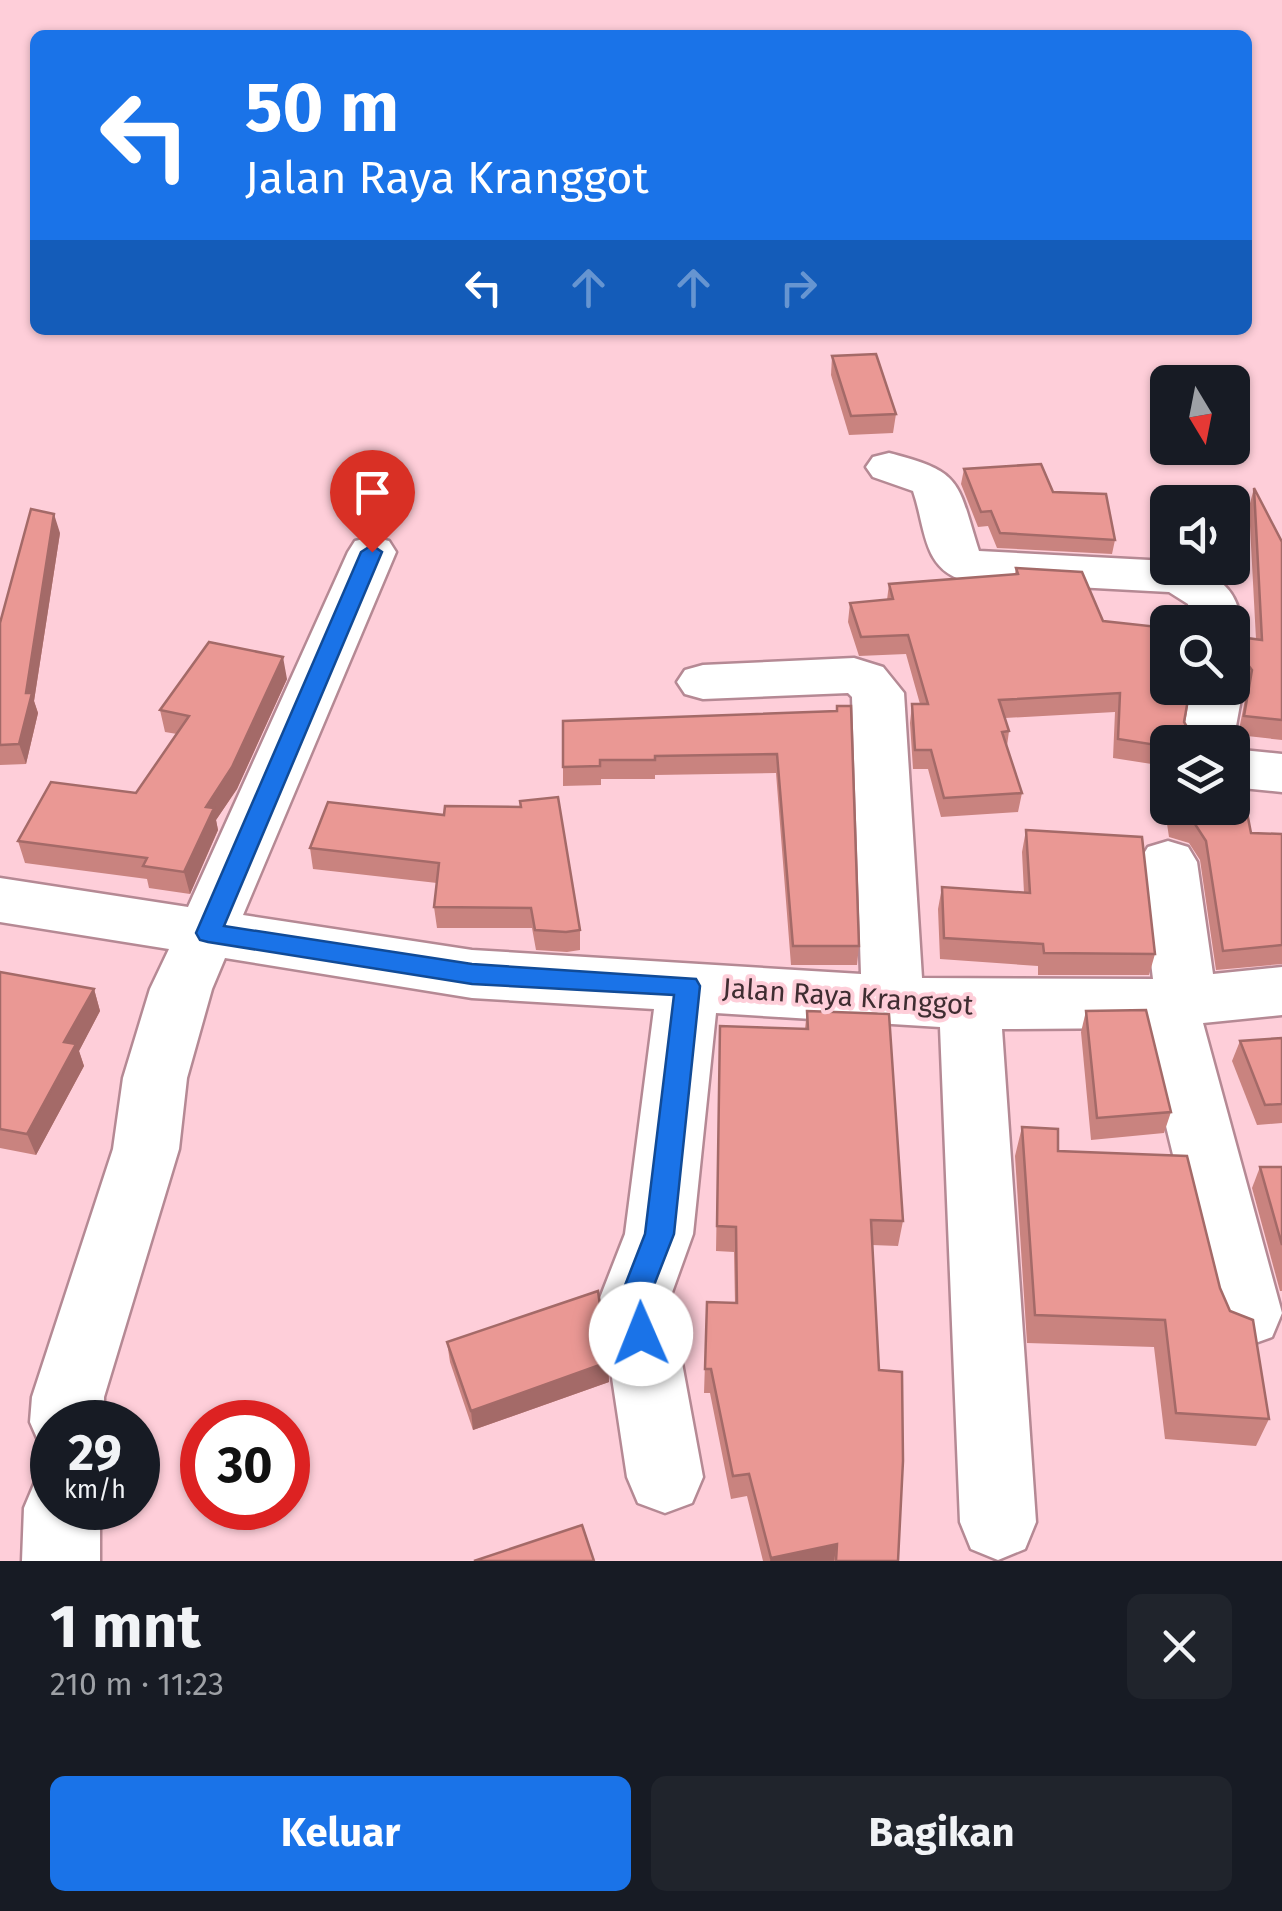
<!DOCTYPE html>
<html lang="id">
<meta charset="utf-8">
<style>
body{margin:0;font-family:"Fira Sans",sans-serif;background:#20242c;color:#f1f3f6;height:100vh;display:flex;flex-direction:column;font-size:38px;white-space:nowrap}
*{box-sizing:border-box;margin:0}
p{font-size:32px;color:#9ea1a6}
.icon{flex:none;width:55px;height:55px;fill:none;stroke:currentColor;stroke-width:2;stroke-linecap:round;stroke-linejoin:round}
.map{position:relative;height:1561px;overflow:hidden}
.sheet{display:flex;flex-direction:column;background:#171b24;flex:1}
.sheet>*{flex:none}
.guide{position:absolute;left:30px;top:30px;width:1222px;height:305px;border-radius:15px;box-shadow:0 2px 8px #0004;background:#1a73e8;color:#fff;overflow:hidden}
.needle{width:65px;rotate:170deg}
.tools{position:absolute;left:1150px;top:365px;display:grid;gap:20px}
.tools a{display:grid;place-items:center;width:100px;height:100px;border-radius:15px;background:#171b24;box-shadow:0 2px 8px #0004;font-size:50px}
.speed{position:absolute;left:30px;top:1400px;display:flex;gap:20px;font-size:50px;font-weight:700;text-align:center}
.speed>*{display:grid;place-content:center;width:130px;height:130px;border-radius:50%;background:#171b24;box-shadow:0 2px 8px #0004;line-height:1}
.speed small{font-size:25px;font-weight:400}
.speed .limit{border:15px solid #d22;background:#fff;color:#111}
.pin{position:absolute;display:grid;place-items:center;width:85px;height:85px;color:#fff;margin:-102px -42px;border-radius:50% 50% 50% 0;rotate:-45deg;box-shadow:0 0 10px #0007}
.pin .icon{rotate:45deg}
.me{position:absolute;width:110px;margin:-55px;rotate:359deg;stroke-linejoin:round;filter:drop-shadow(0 0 8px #0008)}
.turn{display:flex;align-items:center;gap:35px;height:210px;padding:0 50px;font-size:45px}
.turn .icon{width:130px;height:130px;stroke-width:2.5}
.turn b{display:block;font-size:70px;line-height:85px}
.lanes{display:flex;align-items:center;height:95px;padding:0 50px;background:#0003;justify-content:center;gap:50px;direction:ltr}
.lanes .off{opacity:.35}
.round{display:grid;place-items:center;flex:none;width:105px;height:105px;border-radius:15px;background:#20242c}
.head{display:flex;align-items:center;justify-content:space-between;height:170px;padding:0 50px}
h1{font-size:60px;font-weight:700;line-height:75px}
.action{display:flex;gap:20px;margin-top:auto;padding:20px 50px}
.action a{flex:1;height:115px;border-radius:15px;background:#1a73e8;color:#fff;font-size:40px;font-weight:700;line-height:115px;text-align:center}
.action a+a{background:#20242c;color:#f1f3f6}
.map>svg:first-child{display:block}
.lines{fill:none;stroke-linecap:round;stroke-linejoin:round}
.minor-casing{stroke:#b58994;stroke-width:5}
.minor{fill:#fff;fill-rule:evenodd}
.wall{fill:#c9837f}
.shaded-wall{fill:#a46a68}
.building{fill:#ea9894;stroke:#a46a68;stroke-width:2.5}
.route{fill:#1a73e8;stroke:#114b97;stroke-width:2.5}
.labels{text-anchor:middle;stroke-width:8;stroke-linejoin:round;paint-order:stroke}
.street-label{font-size:28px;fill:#3f2d31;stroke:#feced9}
</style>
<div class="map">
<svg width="1282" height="1561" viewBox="0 0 1282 1561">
<rect width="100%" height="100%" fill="#feced9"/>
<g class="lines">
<defs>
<g id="minor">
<path d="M889 453C964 472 957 482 979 551L1168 561V568C1205 568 1236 580 1241 622L1232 634V622H1191L1188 604 1169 592 966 581C922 570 926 528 913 491L873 477 866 467 873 457Z"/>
<polygon points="372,537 389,541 396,552 243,915 472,950 861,974 852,697 848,693 703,699 685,694 677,682 685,670 703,665 854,658 883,667 904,693 922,978 1153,979 1139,862 1148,847 1168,841 1188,847 1197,862 1213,974 1282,967 1282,1015 1203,1023 1282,1313 1272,1337 1247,1346 1222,1337 1212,1314 1142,1028 1002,1029 1036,1522 1025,1549 998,1560 971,1549 960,1522 940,1027 716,1013 693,1234 670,1298 703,1477 692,1503 665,1513 638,1503 627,1477 600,1298 625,1234 654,1009 472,998 225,958 212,989 187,1078 179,1149 104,1397 104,1422 52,1422 52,1451 41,1447 30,1422 32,1397 113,1149 123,1078 150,989 169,949 0,922 0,878 188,907 348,552 355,541"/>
<polygon points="1232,675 1243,688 1232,748 1232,742 1182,742 1191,688 1232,688"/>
<polygon points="1232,749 1282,754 1282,792 1232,787"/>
<polygon points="52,1475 52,1508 100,1508 100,1561 22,1561 24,1508 35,1482"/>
</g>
</defs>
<use href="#minor" class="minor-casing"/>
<use href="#minor" class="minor"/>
</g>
<g class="wall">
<polygon points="832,356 896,414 893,433 849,435 831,375"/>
<polygon points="964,469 1053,492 1115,540 1112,554 997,548 988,526 978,527 961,484"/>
<polygon points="1254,488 1282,542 1282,740 1238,735 1247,689 1232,672 1232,636 1256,639 1249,507"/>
<polygon points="60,533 34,701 38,713 26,764 0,765 0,623"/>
<polygon points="1016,568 1103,621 1168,742 1168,808 1232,808 1251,833 1282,834 1282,964 1216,970 1200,860 1189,843 1169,837 1158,765 1113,758 1115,712 1005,718 1009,731 1007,746 1022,793 1018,812 941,817 928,769 913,769 910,723 912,704 920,704 906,654 859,656 848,622 850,603 887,600 889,584 1015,574"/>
<polygon points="287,679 237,789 216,820 218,830 190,894 149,888 147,879 25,863 18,841 136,793 177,734 165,732 160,710"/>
<polygon points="837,706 859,946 857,965 791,965 776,773 655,775 655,779 601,779 601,785 563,786 563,767 836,711"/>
<polygon points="444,815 580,930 580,950 567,952 536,950 532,928 437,928 434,907 437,883 313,869 310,848"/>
<polygon points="1026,830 1155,954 1149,975 1038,975 1038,966 940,959 938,909 942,887 1024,893 1022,852"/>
<polygon points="0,972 94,989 100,1011 79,1051 84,1066 36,1155 0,1148"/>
<polygon points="807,1011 903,1221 898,1246 872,1245 879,1370 898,1561 763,1561 747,1496 731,1499 710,1393 704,1393 707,1302 735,1303 734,1252 716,1251 720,1026 805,1029"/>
<polygon points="1086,1011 1171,1112 1164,1133 1091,1140 1081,1032"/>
<polygon points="1282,1038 1282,1123 1257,1125 1232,1061 1240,1041"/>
<polygon points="1022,1127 1058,1151 1220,1288 1269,1419 1256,1446 1165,1439 1154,1347 1027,1343 1015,1156"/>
<polygon points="1260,1167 1282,1167 1282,1291 1280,1291 1252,1188"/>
<polygon points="447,1342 608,1362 609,1382 473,1430 450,1362"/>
</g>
<g class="shaded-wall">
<polygon points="54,514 60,533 34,701 38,713 26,764 19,744"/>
<polygon points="283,657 287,679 237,789 216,820 218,830 190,894 184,872 206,807"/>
<polygon points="94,989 100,1011 79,1051 84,1066 36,1155 27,1134 64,1042"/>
<polygon points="608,1362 609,1382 473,1430 471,1411"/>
<polygon points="837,1544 834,1561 770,1561 771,1558"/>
</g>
<g class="building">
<polygon points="876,354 896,414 851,416 832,356"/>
<polygon points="1041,464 1053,492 1106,494 1115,540 1000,533 991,511 981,512 964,469"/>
<polygon points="1254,488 1282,542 1282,720 1244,716 1252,670 1238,652 1232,665 1232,636 1262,640"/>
<polygon points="31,509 54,514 26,693 32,693 19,744 0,745 0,623"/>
<polygon points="1016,568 1082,572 1103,621 1168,628 1168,688 1190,688 1184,722 1187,727 1213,727 1215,742 1168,742 1168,775 1163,746 1118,739 1120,693 999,700 1009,731 1002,732 1022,793 944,798 931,750 915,750 912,704 928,704 908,635 861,637 850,603 893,599 889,584 1018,574"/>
<polygon points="209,642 283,657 232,767 206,807 214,808 184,872 143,866 147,858 18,841 51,782 136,793 189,716 160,710"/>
<polygon points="837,706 851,706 859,946 793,946 777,754 655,756 655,760 600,760 600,766 563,767 563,721 837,711"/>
<polygon points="1232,796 1244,797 1251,833 1282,834 1282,945 1223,951 1206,841 1195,824 1174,818 1172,808 1232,808"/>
<polygon points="558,797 580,930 566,932 535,930 531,908 434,907 439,863 310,848 328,802 444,815 445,806 521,807 520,801"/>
<polygon points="1026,830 1142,837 1155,954 1044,953 1043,944 944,938 942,887 1030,893"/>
<polygon points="0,972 94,989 64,1042 76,1044 27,1134 0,1129"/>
<polygon points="1146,1010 1171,1112 1097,1118 1086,1011"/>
<polygon points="807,1011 889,1014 903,1221 871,1220 879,1370 902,1372 903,1461 898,1561 836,1561 837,1544 771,1558 749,1474 733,1476 711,1369 705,1369 707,1302 737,1303 736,1227 717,1226 720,1026 808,1029"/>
<polygon points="1282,1038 1282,1104 1265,1105 1240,1041"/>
<polygon points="1022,1127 1058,1129 1058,1151 1187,1156 1220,1288 1230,1311 1253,1320 1269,1419 1176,1413 1165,1320 1035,1315"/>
<polygon points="1260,1167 1282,1167 1282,1245"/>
<polygon points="598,1291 608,1362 471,1411 447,1342"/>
<polygon points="582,1525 594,1561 474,1561"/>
</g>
<polygon class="route" points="372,545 382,552 224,926 472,964 696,979 700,986 674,1234 649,1298 656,1334 651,1343 641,1347 631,1343 620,1298 645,1234 674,995 472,984 208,942 200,940 196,933 361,552"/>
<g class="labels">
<g class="street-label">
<text transform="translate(848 996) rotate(4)" y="10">Jalan Raya Kranggot</text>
</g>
</g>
</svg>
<div class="tools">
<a><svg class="needle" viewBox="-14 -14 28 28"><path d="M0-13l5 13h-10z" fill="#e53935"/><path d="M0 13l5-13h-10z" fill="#9ea1a6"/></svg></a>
<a><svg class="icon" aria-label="sound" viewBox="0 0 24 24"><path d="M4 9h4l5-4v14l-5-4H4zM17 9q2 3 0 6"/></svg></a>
<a><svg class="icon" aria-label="search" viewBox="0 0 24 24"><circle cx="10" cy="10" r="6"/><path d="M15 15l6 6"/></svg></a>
<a><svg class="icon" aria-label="layers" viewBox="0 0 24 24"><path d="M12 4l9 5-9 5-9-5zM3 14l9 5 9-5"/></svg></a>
</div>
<div class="speed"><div>29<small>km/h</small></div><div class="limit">30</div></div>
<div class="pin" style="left:372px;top:552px;background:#d93025"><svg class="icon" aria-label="arrive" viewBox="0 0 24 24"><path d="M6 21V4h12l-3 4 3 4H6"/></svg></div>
<svg class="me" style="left:641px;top:1334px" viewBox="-20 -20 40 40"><circle r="19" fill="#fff"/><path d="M0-13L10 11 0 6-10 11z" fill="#1a73e8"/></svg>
<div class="guide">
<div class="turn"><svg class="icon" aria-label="left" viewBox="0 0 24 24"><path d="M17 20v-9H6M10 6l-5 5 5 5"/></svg><div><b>50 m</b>Jalan Raya Kranggot</div></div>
<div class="lanes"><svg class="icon" aria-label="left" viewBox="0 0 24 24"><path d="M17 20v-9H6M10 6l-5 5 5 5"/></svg><svg class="icon off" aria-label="ahead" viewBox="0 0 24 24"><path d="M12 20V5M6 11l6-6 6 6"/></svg><svg class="icon off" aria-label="ahead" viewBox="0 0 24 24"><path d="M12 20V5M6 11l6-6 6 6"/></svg><svg class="icon off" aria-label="right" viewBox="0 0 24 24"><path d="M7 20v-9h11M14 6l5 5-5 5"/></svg></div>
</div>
</div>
<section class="sheet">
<div class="head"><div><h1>1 mnt</h1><p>210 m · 11:23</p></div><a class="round"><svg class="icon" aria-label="close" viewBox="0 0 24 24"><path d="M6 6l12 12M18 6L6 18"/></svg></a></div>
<div class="action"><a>Keluar</a><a>Bagikan</a></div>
</section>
